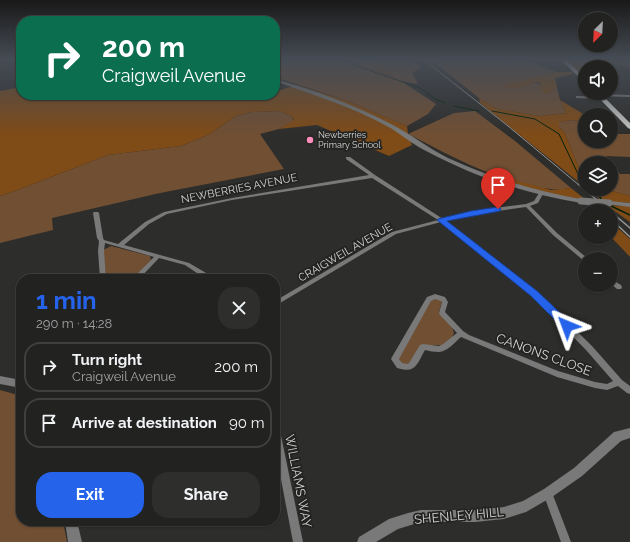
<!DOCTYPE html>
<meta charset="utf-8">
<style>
body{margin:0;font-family:Raleway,sans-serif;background:#2e2f2d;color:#f1f3f6;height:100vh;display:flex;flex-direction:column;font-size:15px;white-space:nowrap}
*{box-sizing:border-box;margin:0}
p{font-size:13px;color:#a2a4a5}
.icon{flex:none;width:22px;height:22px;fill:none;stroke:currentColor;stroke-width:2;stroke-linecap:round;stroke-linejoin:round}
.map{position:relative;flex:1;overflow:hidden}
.side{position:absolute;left:16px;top:274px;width:264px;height:252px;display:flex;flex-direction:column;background:#222220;border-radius:16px;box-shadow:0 1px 3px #0004,0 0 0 1px #3f3f3e}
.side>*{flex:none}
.banner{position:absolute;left:16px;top:16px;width:264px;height:84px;border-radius:16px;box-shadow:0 1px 3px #0004,0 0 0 1px #3f3f3e;background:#0b6e4f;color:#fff;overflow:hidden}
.needle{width:26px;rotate:204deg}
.controls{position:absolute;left:578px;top:12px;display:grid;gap:8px}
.controls a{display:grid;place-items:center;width:40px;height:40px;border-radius:50%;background:#222220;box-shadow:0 1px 3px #0004,0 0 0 1px #3f3f3e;font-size:20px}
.pin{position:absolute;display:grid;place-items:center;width:34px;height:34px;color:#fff;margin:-41px -17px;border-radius:50% 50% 50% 0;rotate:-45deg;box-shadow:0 0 4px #0007}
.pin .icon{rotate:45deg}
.me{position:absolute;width:44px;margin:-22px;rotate:316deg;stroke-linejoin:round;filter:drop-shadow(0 0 3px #0008)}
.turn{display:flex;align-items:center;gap:14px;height:84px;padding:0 20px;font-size:18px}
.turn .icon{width:52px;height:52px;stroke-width:2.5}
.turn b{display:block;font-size:28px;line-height:34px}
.round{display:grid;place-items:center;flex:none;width:42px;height:42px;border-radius:16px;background:#2e2f2d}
.summary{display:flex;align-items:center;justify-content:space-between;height:68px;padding:0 20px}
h1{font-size:24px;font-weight:700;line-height:30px;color:#2563eb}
.button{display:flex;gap:8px;margin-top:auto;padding:8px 20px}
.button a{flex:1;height:46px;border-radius:16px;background:#2563eb;color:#fff;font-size:16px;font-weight:700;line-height:46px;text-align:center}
.button a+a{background:#2e2f2d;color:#f1f3f6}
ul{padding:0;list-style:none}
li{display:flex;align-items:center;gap:12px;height:50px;margin:0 8px 6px;padding:0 12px;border:2px solid #3f3f3e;border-radius:16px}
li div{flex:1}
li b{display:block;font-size:15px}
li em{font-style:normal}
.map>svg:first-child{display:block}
.green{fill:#704f33}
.forest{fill:#7f4b17}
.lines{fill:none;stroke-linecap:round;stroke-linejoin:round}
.stream-far1{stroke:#02210b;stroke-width:1}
.stream{stroke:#02210b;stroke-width:1.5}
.minor{fill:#787978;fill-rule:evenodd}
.tertiary{fill:#787978;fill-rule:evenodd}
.primary{fill:#c4c5c3;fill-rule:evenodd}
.rail-far1{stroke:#969694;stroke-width:1}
.rail{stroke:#969694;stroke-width:1.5}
.tertiary-bridge{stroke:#787978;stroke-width:7}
.route{fill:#2563eb;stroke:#184099}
.poi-dot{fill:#fe8ebc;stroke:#232321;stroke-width:1.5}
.labels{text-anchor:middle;stroke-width:3.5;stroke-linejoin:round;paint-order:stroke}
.far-poi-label{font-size:9px;fill:#d4d4d2;stroke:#232321;text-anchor:start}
.street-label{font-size:11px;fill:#d4d4d2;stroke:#232321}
.near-street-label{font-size:13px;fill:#d4d4d2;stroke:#232321}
</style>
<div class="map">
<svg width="630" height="542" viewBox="0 0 630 542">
<rect width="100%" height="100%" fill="#2d2d2b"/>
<g class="green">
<polygon points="275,59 337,59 394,77 372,59 356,62 351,59 412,59 421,67 412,73 418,84 401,81 436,104 428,114 407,126 348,101 275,77"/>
<path d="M430 59H523L556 72 526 79 519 88C536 82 536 78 548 94L557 87 560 100 566 113 540 116 497 109 479 98Z"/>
<polygon points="593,59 622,59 630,62 630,67 598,61"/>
<polygon points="280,111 291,116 294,121 279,129 260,134 284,169 160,193 52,218 53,230 0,243 0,196 15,191 108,155 181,146 210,134 236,116 252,112"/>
<path d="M475 111 515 141 571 188C564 189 557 190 550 189 499 183 453 157 408 134L454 113Z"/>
<polygon points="572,120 585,122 585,141 611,141 611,134 630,134 630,157 606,156 620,174 630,174 630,196 605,189 611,189 611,163 585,163 585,179 583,178 564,132 559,127 559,122"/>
<polygon points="111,246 150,256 151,260 133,279 106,279 103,250"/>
<polygon points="434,298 442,301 439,312 451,324 454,333 452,338 442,345 423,345 410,364 402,365 398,358 431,300"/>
<polygon points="0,390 18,395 21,397 21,521 63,521 67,542 0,542"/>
</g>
<g class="forest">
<polygon points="372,59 396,77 359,66 356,62"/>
<polygon points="564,59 589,59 596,62 578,71"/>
<polygon points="556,72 572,72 574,74 555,78 557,87 548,94 544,93 540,83 536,82 519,88 501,87 526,79"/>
<polygon points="296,85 348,101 407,126 408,134 412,145 389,156 317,125 279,129 294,120 291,116 280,111 252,112 236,116 210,134 181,146 108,155 15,191 0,196 0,91 21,87 21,95 243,95 252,100 266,95 275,95 275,92"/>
<polygon points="479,98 497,109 540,116 566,113 560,100 585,115 585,122 572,120 559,122 559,127 564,132 583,178 585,179 585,187 480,103"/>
<polygon points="495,175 551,190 571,188 586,200 557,195 492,178"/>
<polygon points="588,189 605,189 630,196 630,203 602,201"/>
<polygon points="606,205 630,206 630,222"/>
<polygon points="611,222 630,239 630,257 611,237"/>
</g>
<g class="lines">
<g class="stream-far1">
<polyline points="347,59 354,65 420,88 435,99 445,103"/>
<polyline points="454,106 479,111"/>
<polyline points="492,111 535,119 559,134 579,176 585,180"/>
</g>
<g class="stream">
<polyline points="595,189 601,199"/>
<polyline points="609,205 630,215"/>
</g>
<g class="minor">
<polygon points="599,94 630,95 630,97 598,96 597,95"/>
<polygon points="577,96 602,97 604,98 602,99 576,98 576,96"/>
<path d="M346 157H350L375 175 443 219 471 211 526 204 534 201 539 193H543V194L538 203 530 206 557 233 587 258 588 259H585V261L583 260 553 235 526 207 471 215 446 221 536 291 592 346 622 380 630 386V394L627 393 618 386 607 390 595 388 557 377 461 337C455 342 447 352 439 352 434 352 429 351 425 350 417 364 416 374 397 368L391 359 392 357 427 297 435 294 445 297 448 302 445 312 463 331 469 335 558 371 595 382 607 384 613 381 586 350 532 295 441 222 396 234 275 306V301L392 232 438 220 372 178 232 200 167 214 149 224 124 245 189 263 213 277 214 279H206L185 265 159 258 139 279H132L154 257 105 243 104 251 106 279H100L98 251 99 241 97 238 93 213 94 212H98L99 213 103 238 104 240 118 244 145 222 164 212 232 198 369 175 346 159ZM435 299 441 301 442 302 439 313 440 315 457 333 443 344 439 346 423 344 420 345 409 363 408 364 402 363 399 359 431 301Z"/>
<polygon points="611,279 621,285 622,287 621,289 617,289 611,284"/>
<polygon points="275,422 278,423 279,426 303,542 293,542 275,448"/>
<polygon points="548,488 551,490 571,542 561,542 543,493 545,490"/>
</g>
<g class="tertiary">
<path d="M275 79C314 90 354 105 391 124 411 134 428 148 448 158 491 178 535 191 581 199L584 201 581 203C526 194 475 177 426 151 416 146 407 139 398 133 390 127 381 123 371 118 340 103 308 93 275 81Z"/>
<polygon points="609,201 630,203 630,207 607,204 606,203"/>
<polygon points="0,376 21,380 21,388 0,384"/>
<polygon points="630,428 630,438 621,441 582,476 552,497 526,512 504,519 475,522 421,522 398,529 376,542 357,542 359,537 389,519 408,513 421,510 475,510 504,507 523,501 544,489 574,468 614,432"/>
<polygon points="65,521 77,521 82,542 68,542"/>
</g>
<g class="primary">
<polygon points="560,59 565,59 585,78 585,83"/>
<polygon points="594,93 600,93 630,123 630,129 628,128"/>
</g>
<polyline class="rail-far1" points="423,59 508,126 579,185"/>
<g class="rail">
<polyline points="578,184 610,211"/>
<polyline points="617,217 630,228"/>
<polyline points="611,219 630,237"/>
</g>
<polyline class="tertiary-bridge" points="581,201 609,203"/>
</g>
<linearGradient id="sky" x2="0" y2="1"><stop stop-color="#191918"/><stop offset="0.44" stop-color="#464c55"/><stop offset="1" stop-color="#464c55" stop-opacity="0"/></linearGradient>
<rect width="630" height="135" fill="url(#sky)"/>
<polygon class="route" points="498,207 501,209 500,211 447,221 537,291 571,323 573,326 571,329 564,329 531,296 437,220 438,219 471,211"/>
<circle class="poi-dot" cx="310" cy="140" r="4"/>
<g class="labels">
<g class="far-poi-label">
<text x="318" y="138">Newberries<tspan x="318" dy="10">Primary School</tspan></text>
</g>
<g class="street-label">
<text transform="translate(239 188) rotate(-11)" y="4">NEWBERRIES AVENUE</text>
<text transform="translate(345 252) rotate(-30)" y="4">CRAIGWEIL AVENUE</text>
</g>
<g class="near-street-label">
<text transform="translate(544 354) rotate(20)" y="5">CANONS CLOSE</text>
<text transform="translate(299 481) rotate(79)" y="5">WILLIAMS WAY</text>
<text transform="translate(459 515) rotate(-5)" y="5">SHENLEY HILL</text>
</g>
</g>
</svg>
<div class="controls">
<a><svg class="needle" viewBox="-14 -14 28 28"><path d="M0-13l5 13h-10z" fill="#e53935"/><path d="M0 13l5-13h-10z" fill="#a2a4a5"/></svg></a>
<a><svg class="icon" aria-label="sound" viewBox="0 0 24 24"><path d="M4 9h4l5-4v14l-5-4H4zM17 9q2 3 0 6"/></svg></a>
<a><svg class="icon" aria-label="search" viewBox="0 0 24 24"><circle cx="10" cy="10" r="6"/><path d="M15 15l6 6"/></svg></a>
<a><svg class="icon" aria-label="layers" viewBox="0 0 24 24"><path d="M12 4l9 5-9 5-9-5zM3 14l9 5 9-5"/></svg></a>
<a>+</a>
<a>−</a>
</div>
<div class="pin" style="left:498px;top:209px;background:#d93025"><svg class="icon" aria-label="arrive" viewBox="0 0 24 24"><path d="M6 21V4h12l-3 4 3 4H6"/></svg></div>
<svg class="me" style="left:567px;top:326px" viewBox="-20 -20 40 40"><path d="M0-17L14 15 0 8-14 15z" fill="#2563eb" stroke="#fff" stroke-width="4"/></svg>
<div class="banner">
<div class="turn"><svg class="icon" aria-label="right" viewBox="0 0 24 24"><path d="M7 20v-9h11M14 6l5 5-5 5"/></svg><div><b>200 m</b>Craigweil Avenue</div></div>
</div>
<section class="side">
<div class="summary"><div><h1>1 min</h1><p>290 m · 14:28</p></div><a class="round"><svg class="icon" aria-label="close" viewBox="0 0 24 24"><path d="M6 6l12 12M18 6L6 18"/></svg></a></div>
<ul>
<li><svg class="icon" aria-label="right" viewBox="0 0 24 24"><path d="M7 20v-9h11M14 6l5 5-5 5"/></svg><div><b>Turn right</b><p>Craigweil Avenue</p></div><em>200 m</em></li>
<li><svg class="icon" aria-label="arrive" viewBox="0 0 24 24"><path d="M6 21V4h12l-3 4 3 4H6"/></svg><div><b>Arrive at destination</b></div><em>90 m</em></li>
</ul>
<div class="button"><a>Exit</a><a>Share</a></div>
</section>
</div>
